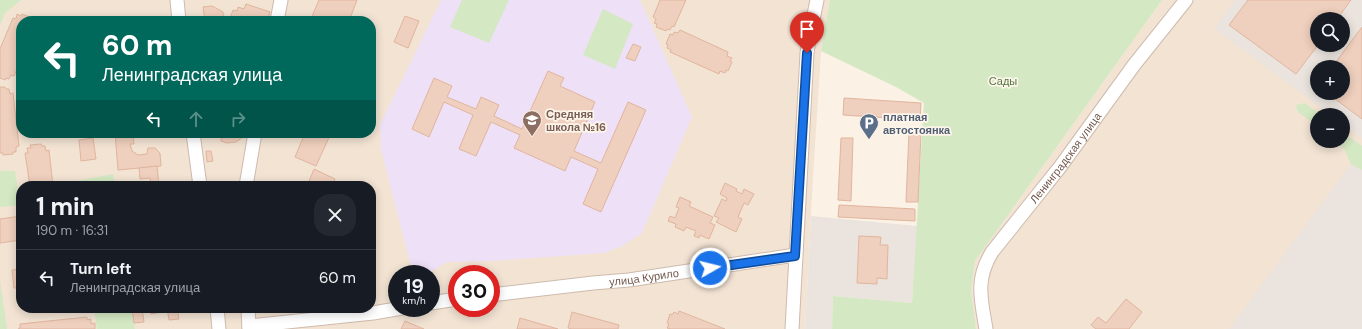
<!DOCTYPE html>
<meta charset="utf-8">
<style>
body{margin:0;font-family:"DM Sans",sans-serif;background:#242831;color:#f1f3f6;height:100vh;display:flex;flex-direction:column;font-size:15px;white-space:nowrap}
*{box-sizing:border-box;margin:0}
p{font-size:13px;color:#9ea1a6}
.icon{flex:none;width:22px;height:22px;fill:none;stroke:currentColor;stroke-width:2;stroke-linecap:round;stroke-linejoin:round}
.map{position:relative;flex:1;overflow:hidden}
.panel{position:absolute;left:16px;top:181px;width:360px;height:132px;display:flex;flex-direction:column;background:#171b24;border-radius:16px;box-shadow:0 2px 10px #0003}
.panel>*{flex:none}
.banner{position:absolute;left:16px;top:16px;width:360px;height:122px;border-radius:16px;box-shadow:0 2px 10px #0003;background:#00695c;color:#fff;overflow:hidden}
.fabs{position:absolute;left:1310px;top:12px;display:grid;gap:8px}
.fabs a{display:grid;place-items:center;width:40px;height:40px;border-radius:50%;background:#171b24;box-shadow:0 2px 10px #0003;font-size:20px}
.speed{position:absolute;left:388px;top:265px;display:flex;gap:8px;font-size:20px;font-weight:700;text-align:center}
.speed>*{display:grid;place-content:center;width:52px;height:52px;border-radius:50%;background:#171b24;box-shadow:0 2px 10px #0003;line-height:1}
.speed small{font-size:10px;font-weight:400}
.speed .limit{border:6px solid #d22;background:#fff;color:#111}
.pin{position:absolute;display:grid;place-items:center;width:34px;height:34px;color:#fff;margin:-41px -17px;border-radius:50% 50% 50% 0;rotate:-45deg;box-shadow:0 0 4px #0007}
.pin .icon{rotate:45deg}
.me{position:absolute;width:44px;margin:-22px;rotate:82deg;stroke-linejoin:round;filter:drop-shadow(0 0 3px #0008)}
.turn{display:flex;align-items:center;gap:14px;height:84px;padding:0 20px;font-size:18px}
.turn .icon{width:52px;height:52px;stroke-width:2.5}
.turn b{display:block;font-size:28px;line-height:34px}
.lanes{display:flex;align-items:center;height:38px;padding:0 20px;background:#0003;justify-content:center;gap:20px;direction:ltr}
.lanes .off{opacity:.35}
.round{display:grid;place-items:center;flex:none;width:42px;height:42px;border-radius:16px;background:#242831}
.headline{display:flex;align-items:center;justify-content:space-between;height:68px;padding:0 20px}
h1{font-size:24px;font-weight:700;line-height:30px}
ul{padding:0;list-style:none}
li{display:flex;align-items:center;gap:12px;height:56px;padding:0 20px;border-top:1px solid #363941}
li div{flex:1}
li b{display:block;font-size:15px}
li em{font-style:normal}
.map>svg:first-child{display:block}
.residential{fill:#f2e3d3;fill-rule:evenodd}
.industrial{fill:#ebe4de;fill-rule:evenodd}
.education{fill:#eee1f7}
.green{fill:#d4e8c3}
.building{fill:#efcfbd;stroke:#e1b59e}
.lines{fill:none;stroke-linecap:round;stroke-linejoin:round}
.minor-casing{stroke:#cebbae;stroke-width:15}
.minor{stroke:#fff;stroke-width:13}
.route-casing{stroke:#114b97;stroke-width:10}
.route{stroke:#1a73e8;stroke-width:7}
.labels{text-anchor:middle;stroke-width:3.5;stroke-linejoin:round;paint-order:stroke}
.park-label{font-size:11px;fill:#547843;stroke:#fef5ea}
.education-label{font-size:11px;font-weight:bold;fill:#785e54;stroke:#fef5ea;text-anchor:start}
.service-label{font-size:11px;font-weight:bold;fill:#4e5e75;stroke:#fef5ea;text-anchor:start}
.street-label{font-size:11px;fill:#72574b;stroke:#fef5ea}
</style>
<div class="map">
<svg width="1362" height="329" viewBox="0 0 1362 329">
<rect width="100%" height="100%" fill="#fbf1e4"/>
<g class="residential">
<path d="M0 0H830L821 51 813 176 805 329H0ZM21 21H371V133H21ZM21 186H371V308H21ZM397 274H431V308H397ZM457 274H491V308H457Z"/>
<path d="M1162 0H1362V329H976L971 290 975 261ZM1317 19H1343V45H1317ZM1317 67H1343V93H1317ZM1317 115H1343V141H1317Z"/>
</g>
<g class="industrial">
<path d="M1235 0H1362V138L1343 124V115H1331L1214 28ZM1317 19H1343V45H1317ZM1317 67H1343V93H1317Z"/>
<polygon points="1351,164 1362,170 1362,329 1229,329"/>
<polygon points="811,216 917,226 912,303 833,296 832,329 805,329"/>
</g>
<polygon class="education" points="441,0 640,0 692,117 642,233 622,246 604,253 489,261 447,262 429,273 410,263 381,149 380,125"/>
<g class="green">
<polygon points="0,0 27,0 21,0 5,13 0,25"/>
<polygon points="462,0 509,0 489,43 450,27"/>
<polygon points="830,0 1162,0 975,261 971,290 976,329 832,329 833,296 912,303 924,103 896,87 821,51"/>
<polygon points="603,9 633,24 615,69 583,55"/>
<polygon points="1305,103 1321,115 1317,115 1317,126 1298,112 1296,105"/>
<polygon points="1343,132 1362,146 1362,170 1351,164 1345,150 1336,141 1343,141"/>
<polygon points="0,171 15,171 20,205 0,207"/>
<polygon points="113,174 115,186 71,186 71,182"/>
<polygon points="0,281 7,329 0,329"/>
<polygon points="94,308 132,308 135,329 97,329"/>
</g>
<g class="building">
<polygon points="319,0 357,0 349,21 310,21"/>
<polygon points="660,0 686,0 674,27 672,26 670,30 667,29 666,31 656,27 657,24 654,23 656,19 653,17"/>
<polygon points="1248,0 1351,0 1337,19 1317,19 1318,45 1296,74 1229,25"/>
<polygon points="246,4 270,12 267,21 229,21 233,10 237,11 238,7 244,9"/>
<polygon points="212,6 223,12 224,21 205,21 203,7"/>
<polygon points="17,14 21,16 22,14 32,18 31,20 33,21 21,21 21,60 14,76 11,75 9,79 6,78 5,80 0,78 0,49 13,18 16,19"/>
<polygon points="405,16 419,21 408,48 394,42"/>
<polygon points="1362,27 1362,119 1327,93 1343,93 1343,67 1332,67"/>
<polygon points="680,30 728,52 727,56 732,58 730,61 732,62 728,71 726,70 725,73 720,71 719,74 670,52 671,50 667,48 668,45 666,44 670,34 673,35 674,32 678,33"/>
<polygon points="633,44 641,47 635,61 626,58"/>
<polygon points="548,71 564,78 560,86 595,102 574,151 601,163 628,102 646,110 601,212 583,204 598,169 571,157 565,171 514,148 520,135 491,122 476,156 459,149 473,115 444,102 429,137 412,129 434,78 452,86 447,97 476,109 481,97 499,105 494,116 522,129"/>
<polygon points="0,87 5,87 6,89 9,89 10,94 13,93 19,146 16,147 16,152 13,152 13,154 3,155 3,153 0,153"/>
<polygon points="844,98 921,103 920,120 843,115"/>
<polygon points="909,132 921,133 918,202 906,202"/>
<polygon points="115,133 133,133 134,144 130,144 132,151 138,155 147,154 148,148 155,148 160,153 161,166 118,170"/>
<polygon points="221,133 243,133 243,137 236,142 227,143 221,141"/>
<polygon points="305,133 331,133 316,166 295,157"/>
<polygon points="93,138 96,159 81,161 79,140"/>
<polygon points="841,138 853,138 851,201 838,200"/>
<polygon points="41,144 42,146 45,146 46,151 49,150 53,186 30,186 25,153 28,153 27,148 31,148 30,145"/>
<polygon points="206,151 211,151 213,161 207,162"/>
<polygon points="157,166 159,186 151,186 150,178 140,179 139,168"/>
<polygon points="314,169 335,179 332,186 307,186"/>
<polygon points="725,183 737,189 736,191 742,194 744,189 754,194 748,205 744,203 738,217 742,219 736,232 716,222 719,218 714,216 722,199 726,201 727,198 720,194"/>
<polygon points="680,197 691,202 689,206 713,217 710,223 715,225 709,239 700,235 699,238 694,236 696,231 686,227 684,231 675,227 676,224 668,221 670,216 675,218 679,208 676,207"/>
<polygon points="839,205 915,209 915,221 838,217"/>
<polygon points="21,216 21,240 0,243 0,219"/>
<polygon points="859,236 881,237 880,245 888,245 887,279 877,278 877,284 857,283"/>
<polygon points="21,269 21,288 14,288 12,270"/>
<polygon points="1126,299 1142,312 1129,329 1096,329 1091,325 1098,317 1106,323"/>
<polygon points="132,308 142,308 144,322 134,323"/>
<polygon points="150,308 161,308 162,312 151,314"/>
<polygon points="167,308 177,308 179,319 169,320"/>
<polygon points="679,311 725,329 671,329 667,328 669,324 667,323 670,314 672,315 674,312 678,314"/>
<polygon points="572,312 619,325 618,329 572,329 568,328"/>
<polygon points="87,317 87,320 91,319 91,324 95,323 95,329 18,329 20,328 20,324"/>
<polygon points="520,318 558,329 517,329"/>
<polygon points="405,321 424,329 401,329"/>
</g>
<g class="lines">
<defs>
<g id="minor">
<polyline points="177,0 179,21"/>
<polyline points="277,21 281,0"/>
<polyline points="193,133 200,186"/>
<polyline points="246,186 255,133"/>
<path id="s1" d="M491 295 593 283 629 280 795 255"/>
<polyline points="431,303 457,299"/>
<polyline points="217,308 219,329"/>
<polyline points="248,308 249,329"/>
<polyline points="249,326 373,313 402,308"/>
<polyline points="792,329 807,53 809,39 817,0"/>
<path id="s2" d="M986 329C981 299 975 280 992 252L1060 167 1134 65 1186 0"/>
</g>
</defs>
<use href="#minor" class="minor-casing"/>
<use href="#minor" class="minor"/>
</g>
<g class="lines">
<defs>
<polyline id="route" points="710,268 795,256 807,53"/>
</defs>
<use href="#route" class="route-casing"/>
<use href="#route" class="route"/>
</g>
<defs>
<symbol id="school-pin" viewBox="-11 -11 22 30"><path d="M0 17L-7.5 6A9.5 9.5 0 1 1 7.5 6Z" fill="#8d6e63" stroke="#fef5ea"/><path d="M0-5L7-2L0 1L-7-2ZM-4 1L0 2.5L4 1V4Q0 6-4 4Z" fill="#fff"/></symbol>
<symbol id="parking-pin" viewBox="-11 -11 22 30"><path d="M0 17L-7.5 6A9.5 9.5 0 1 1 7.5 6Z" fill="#5c6f8a" stroke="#fef5ea"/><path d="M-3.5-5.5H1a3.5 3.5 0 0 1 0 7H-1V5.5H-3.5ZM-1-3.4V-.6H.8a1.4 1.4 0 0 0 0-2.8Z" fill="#fff"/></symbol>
</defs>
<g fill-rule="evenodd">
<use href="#school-pin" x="521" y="109" width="22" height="30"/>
<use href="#parking-pin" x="858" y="112" width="22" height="30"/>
</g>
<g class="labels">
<g class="park-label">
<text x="1003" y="85">Сады</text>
</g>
<g class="education-label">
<text x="546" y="118">Средняя<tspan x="546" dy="13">школа №16</tspan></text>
</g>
<g class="service-label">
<text x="883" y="121">платная<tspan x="883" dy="13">автостоянка</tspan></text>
</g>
<g class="street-label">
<text dy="4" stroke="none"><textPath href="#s2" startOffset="199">Ленинградская улица</textPath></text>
<text dy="4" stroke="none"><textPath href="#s1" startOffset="154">улица Курило</textPath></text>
</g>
</g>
</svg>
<div class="fabs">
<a><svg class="icon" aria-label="search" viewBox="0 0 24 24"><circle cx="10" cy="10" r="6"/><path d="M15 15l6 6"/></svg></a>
<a>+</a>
<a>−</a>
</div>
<div class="speed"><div>19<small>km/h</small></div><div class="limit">30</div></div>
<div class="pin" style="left:807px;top:53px;background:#d93025"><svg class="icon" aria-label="arrive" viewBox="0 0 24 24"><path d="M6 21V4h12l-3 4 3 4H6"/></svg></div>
<svg class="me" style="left:710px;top:268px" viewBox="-20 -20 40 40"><circle r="17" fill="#1a73e8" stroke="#fff" stroke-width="3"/><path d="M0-11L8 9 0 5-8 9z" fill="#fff"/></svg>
<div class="banner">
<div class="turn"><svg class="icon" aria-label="left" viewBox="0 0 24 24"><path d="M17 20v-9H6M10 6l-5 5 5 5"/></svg><div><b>60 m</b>Ленинградская улица</div></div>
<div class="lanes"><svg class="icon" aria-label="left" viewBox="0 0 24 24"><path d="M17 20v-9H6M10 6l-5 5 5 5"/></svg><svg class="icon off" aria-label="ahead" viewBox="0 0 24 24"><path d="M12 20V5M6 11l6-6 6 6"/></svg><svg class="icon off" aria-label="right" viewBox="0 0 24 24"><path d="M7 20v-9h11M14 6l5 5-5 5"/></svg></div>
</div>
<section class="panel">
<div class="headline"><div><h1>1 min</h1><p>190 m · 16:31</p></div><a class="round"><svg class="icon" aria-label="close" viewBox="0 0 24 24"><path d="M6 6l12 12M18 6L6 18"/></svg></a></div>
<ul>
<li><svg class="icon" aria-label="left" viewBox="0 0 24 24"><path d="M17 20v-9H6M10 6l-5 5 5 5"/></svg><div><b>Turn left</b><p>Ленинградская улица</p></div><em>60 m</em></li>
</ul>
</section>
</div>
